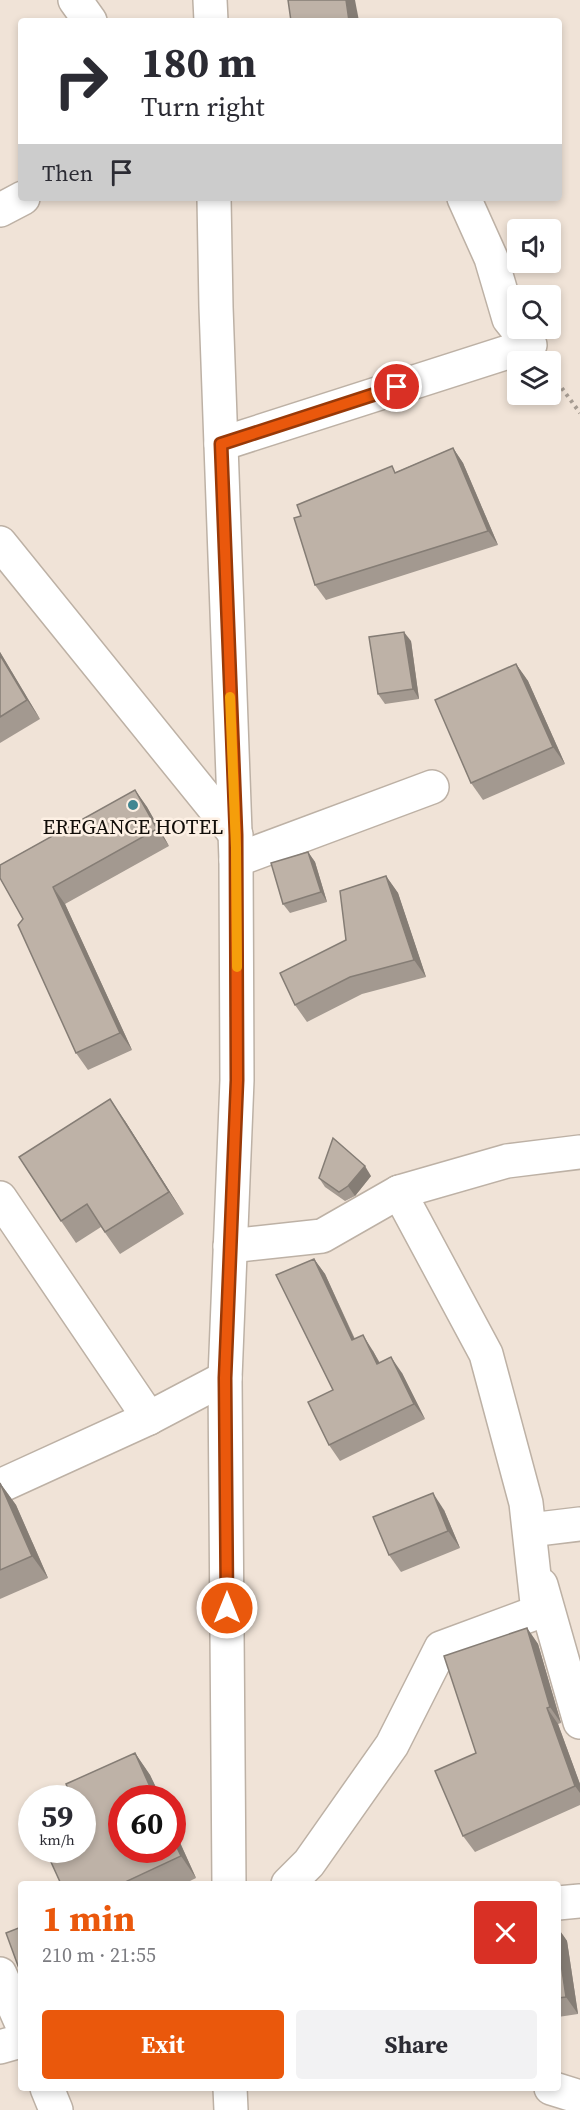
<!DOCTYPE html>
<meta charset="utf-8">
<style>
body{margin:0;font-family:"Source Serif 4",serif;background:#f2f2f3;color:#2b2b33;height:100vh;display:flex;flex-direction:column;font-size:22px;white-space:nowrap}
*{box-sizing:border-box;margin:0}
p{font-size:20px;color:#7c7c81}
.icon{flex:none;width:33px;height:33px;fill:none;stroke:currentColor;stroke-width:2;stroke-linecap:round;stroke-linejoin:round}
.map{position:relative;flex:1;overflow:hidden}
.drawer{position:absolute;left:18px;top:1881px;width:543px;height:210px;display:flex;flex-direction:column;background:#fff;border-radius:6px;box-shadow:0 3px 9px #0003}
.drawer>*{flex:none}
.top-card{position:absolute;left:18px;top:18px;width:544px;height:183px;border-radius:6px;box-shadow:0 3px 9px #0003;background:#fff;color:#2b2b33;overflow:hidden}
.tools{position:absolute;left:507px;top:219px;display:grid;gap:12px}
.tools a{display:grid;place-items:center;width:54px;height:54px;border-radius:6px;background:#fff;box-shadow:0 3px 9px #0003;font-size:30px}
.speed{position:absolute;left:18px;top:1785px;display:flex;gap:12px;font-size:30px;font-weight:700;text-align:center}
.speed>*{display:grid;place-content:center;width:78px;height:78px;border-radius:50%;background:#fff;box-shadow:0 3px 9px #0003;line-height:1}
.speed small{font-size:15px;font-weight:400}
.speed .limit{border:9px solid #d22;background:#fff;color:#111}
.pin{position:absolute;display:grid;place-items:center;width:51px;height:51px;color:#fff;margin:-26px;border:3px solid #fff;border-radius:50%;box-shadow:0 2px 6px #0007}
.me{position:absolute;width:66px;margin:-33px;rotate:0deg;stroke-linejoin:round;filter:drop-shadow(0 0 4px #0008)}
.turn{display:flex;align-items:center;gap:21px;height:126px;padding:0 24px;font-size:27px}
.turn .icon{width:78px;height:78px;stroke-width:2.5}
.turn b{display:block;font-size:42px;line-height:51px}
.then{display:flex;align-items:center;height:57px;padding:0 24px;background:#0003;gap:12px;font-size:22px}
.round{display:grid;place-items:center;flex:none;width:63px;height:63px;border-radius:6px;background:#f2f2f3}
.summary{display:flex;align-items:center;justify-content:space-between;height:102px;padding:0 24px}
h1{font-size:36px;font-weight:700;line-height:45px;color:#ea580c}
.action{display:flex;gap:12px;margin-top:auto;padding:12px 24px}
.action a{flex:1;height:69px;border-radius:6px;background:#ea580c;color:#fff;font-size:24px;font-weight:700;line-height:69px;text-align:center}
.action a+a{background:#f2f2f3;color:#2b2b33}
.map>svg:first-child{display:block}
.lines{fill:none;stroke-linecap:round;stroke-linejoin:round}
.minor-casing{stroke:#bdb1a5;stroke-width:36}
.major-casing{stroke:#bdb1a5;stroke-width:36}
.path{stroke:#a59b91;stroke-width:4;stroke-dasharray:3 4.5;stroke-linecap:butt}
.minor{stroke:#fff;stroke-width:33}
.major{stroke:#fff;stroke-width:33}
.wall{fill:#a39990}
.shaded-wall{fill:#857d75}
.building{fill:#beb2a7;stroke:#857d75;stroke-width:1.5}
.route-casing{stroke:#983908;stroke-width:15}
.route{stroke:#ea580c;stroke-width:10}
.slow{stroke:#f59e0b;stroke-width:10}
.poi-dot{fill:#408691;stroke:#fdf0e4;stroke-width:2}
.labels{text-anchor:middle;stroke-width:5;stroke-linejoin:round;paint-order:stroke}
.poi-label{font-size:21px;fill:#110d09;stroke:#fdf0e4}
</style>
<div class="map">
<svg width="580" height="2110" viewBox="0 0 580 2110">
<rect width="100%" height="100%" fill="#f0e3d7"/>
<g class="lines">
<defs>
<g id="minor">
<polyline points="75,0 90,21"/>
<polyline points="0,210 23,198"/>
<polyline points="221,444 530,345 509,319 491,258 464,198"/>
<polyline points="0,543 236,835"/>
<polyline points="236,860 432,787"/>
<polyline points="399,1192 507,1161 580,1152"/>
<polyline points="0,1198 149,1418"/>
<polyline points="230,1246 322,1236 399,1192 486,1354 526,1503 538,1612 441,1648 392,1745 309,1863 288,1884"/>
<polyline points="0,1486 149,1418 225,1378"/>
<polyline points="530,1530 580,1524"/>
<polyline points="541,1585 580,1722"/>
<polyline points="558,1903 580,1901"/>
<polyline points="0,1974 21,2022"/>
<polyline points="0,2047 21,2041"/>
<polyline points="47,2088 56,2110"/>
<polyline points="551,2088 580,2097"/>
</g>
<g id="major">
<polyline points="210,0 211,21"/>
<polyline points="214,198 216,307 236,860 237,1080 225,1378 229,1884"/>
<polyline points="230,2088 231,2110"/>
</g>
</defs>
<use href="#minor" class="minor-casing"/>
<use href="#major" class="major-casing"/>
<polyline class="path" points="553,376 580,413"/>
<use href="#minor" class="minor"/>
<use href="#major" class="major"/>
</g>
<g class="wall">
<polygon points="453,448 463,463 498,545 326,600 315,585 301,516 396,472"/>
<polygon points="411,641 419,699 385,704 378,694"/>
<polygon points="0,652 40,719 0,743"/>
<polygon points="516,664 528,681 565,764 483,800 471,783"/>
<polygon points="135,790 147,807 169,846 65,904 132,1050 88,1070 76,1053 23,919"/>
<polygon points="308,852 315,862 327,902 290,913 283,904"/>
<polygon points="386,876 398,893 426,977 362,994 307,1022 295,1005 346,940"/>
<polygon points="125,1121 184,1214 120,1254 101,1227 76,1243 61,1221"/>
<polygon points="371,1176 355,1196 345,1201 325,1187 319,1178"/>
<polygon points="314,1259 325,1274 355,1339 373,1351 380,1363 402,1373 425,1419 340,1461 329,1445 333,1390"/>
<polygon points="0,1483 16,1505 48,1578 0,1599"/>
<polygon points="444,1510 460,1548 401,1572 389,1555"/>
<polygon points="527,1628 538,1644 561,1723 558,1724 580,1784 580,1805 475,1852 463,1836 476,1753"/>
<polygon points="135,1753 150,1775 161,1798 122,1798 122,1850 172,1850 172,1825 196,1878 184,1884 61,1884 46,1851 50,1850 82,1850 82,1835 88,1833 82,1821 82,1798 72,1798 66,1784"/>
<polygon points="558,1928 567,1941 578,2014 558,2017"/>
</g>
<g class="shaded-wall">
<polygon points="346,0 355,0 359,21 349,21"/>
<polygon points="453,448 463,463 498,545 488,531"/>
<polygon points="404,632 411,641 419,699 413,689"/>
<polygon points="0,652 40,719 27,700 0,655"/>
<polygon points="516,664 528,681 565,764 553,747"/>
<polygon points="135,790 147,807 169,846 157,829"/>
<polygon points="308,852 315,862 327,902 321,892"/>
<polygon points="386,876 398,893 426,977 414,960"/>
<polygon points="53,887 65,904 132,1050 120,1033"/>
<polygon points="110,1099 125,1121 184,1214 169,1192"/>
<polygon points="365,1166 371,1176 355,1196 348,1186"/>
<polygon points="314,1259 325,1274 362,1356 352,1340"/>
<polygon points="363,1335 373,1351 388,1379 377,1364"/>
<polygon points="391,1357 402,1373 425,1419 414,1404"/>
<polygon points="0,1483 16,1505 48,1578 32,1556"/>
<polygon points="433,1493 444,1510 460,1548 448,1531"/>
<polygon points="527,1628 538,1644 561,1723 550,1707"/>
<polygon points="547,1708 558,1724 580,1784 580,1793 575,1786"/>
<polygon points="135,1753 150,1775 161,1798 155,1798"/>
<polygon points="172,1825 196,1878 181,1856 172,1837"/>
<polygon points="558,1928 567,1941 578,2014 566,1997 558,1944"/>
</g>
<g class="building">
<polygon points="288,0 346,0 349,21 291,21"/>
<polygon points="453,448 488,531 315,585 294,518 301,516 297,505 392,466 395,473"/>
<polygon points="404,632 413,689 378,694 369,637"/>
<polygon points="0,655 27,700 0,717"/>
<polygon points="516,664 553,747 471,783 435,700"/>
<polygon points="135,790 157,829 53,887 120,1033 76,1053 18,925 23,919 0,878 0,865"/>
<polygon points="308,852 321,892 283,904 271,863"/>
<polygon points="386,876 414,960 350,977 295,1005 280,973 346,940 340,891"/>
<polygon points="110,1099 169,1192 105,1232 87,1204 61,1221 19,1157"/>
<polygon points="333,1138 365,1166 348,1186 339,1192 319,1178"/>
<polygon points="314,1259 352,1340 363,1335 377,1364 391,1357 414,1404 329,1445 308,1402 333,1390 276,1275"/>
<polygon points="0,1483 32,1556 0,1570"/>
<polygon points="433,1493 448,1531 389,1555 373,1517"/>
<polygon points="527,1628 550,1707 547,1708 575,1786 463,1836 435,1771 476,1753 444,1656"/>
<polygon points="135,1753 155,1798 122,1798 122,1850 172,1850 172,1837 181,1856 125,1882 126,1884 61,1884 46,1851 50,1850 82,1850 82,1835 88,1833 82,1821 82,1798 72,1798 66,1784"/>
<polygon points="21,1927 21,1974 6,1933"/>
<polygon points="558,1944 566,1997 558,1998"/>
</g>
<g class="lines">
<defs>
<polyline id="route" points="227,1608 225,1378 237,1080 236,835 221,444 397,387"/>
</defs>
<use href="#route" class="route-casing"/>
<use href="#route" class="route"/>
<polyline class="slow" points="230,697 236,848 237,967"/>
</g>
<circle class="poi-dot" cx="133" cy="805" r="6"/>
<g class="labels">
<g class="poi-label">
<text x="133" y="834">EREGANCE HOTEL</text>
</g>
</g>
</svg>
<div class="tools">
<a><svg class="icon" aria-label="sound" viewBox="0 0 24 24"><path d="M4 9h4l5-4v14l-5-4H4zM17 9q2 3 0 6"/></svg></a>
<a><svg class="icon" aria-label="search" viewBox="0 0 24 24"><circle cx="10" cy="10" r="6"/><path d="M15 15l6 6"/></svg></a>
<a><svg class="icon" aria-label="layers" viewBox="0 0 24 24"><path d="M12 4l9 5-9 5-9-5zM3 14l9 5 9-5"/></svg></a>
</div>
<div class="speed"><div>59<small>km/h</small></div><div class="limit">60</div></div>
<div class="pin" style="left:397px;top:387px;background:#d93025"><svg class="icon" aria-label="arrive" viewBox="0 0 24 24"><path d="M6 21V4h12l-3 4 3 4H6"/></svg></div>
<svg class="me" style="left:227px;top:1608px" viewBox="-20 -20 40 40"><circle r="17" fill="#ea580c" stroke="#fff" stroke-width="3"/><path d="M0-11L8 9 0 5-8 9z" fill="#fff"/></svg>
<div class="top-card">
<div class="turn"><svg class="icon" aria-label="right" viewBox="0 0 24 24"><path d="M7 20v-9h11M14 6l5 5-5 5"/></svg><div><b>180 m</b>Turn right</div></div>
<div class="then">Then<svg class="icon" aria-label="arrive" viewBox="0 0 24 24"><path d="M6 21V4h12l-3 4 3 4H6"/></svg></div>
</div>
<section class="drawer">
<div class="summary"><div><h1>1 min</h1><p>210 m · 21:55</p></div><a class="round" style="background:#d93025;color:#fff"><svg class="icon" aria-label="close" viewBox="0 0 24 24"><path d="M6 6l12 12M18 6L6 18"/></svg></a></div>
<div class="action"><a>Exit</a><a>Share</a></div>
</section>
</div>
